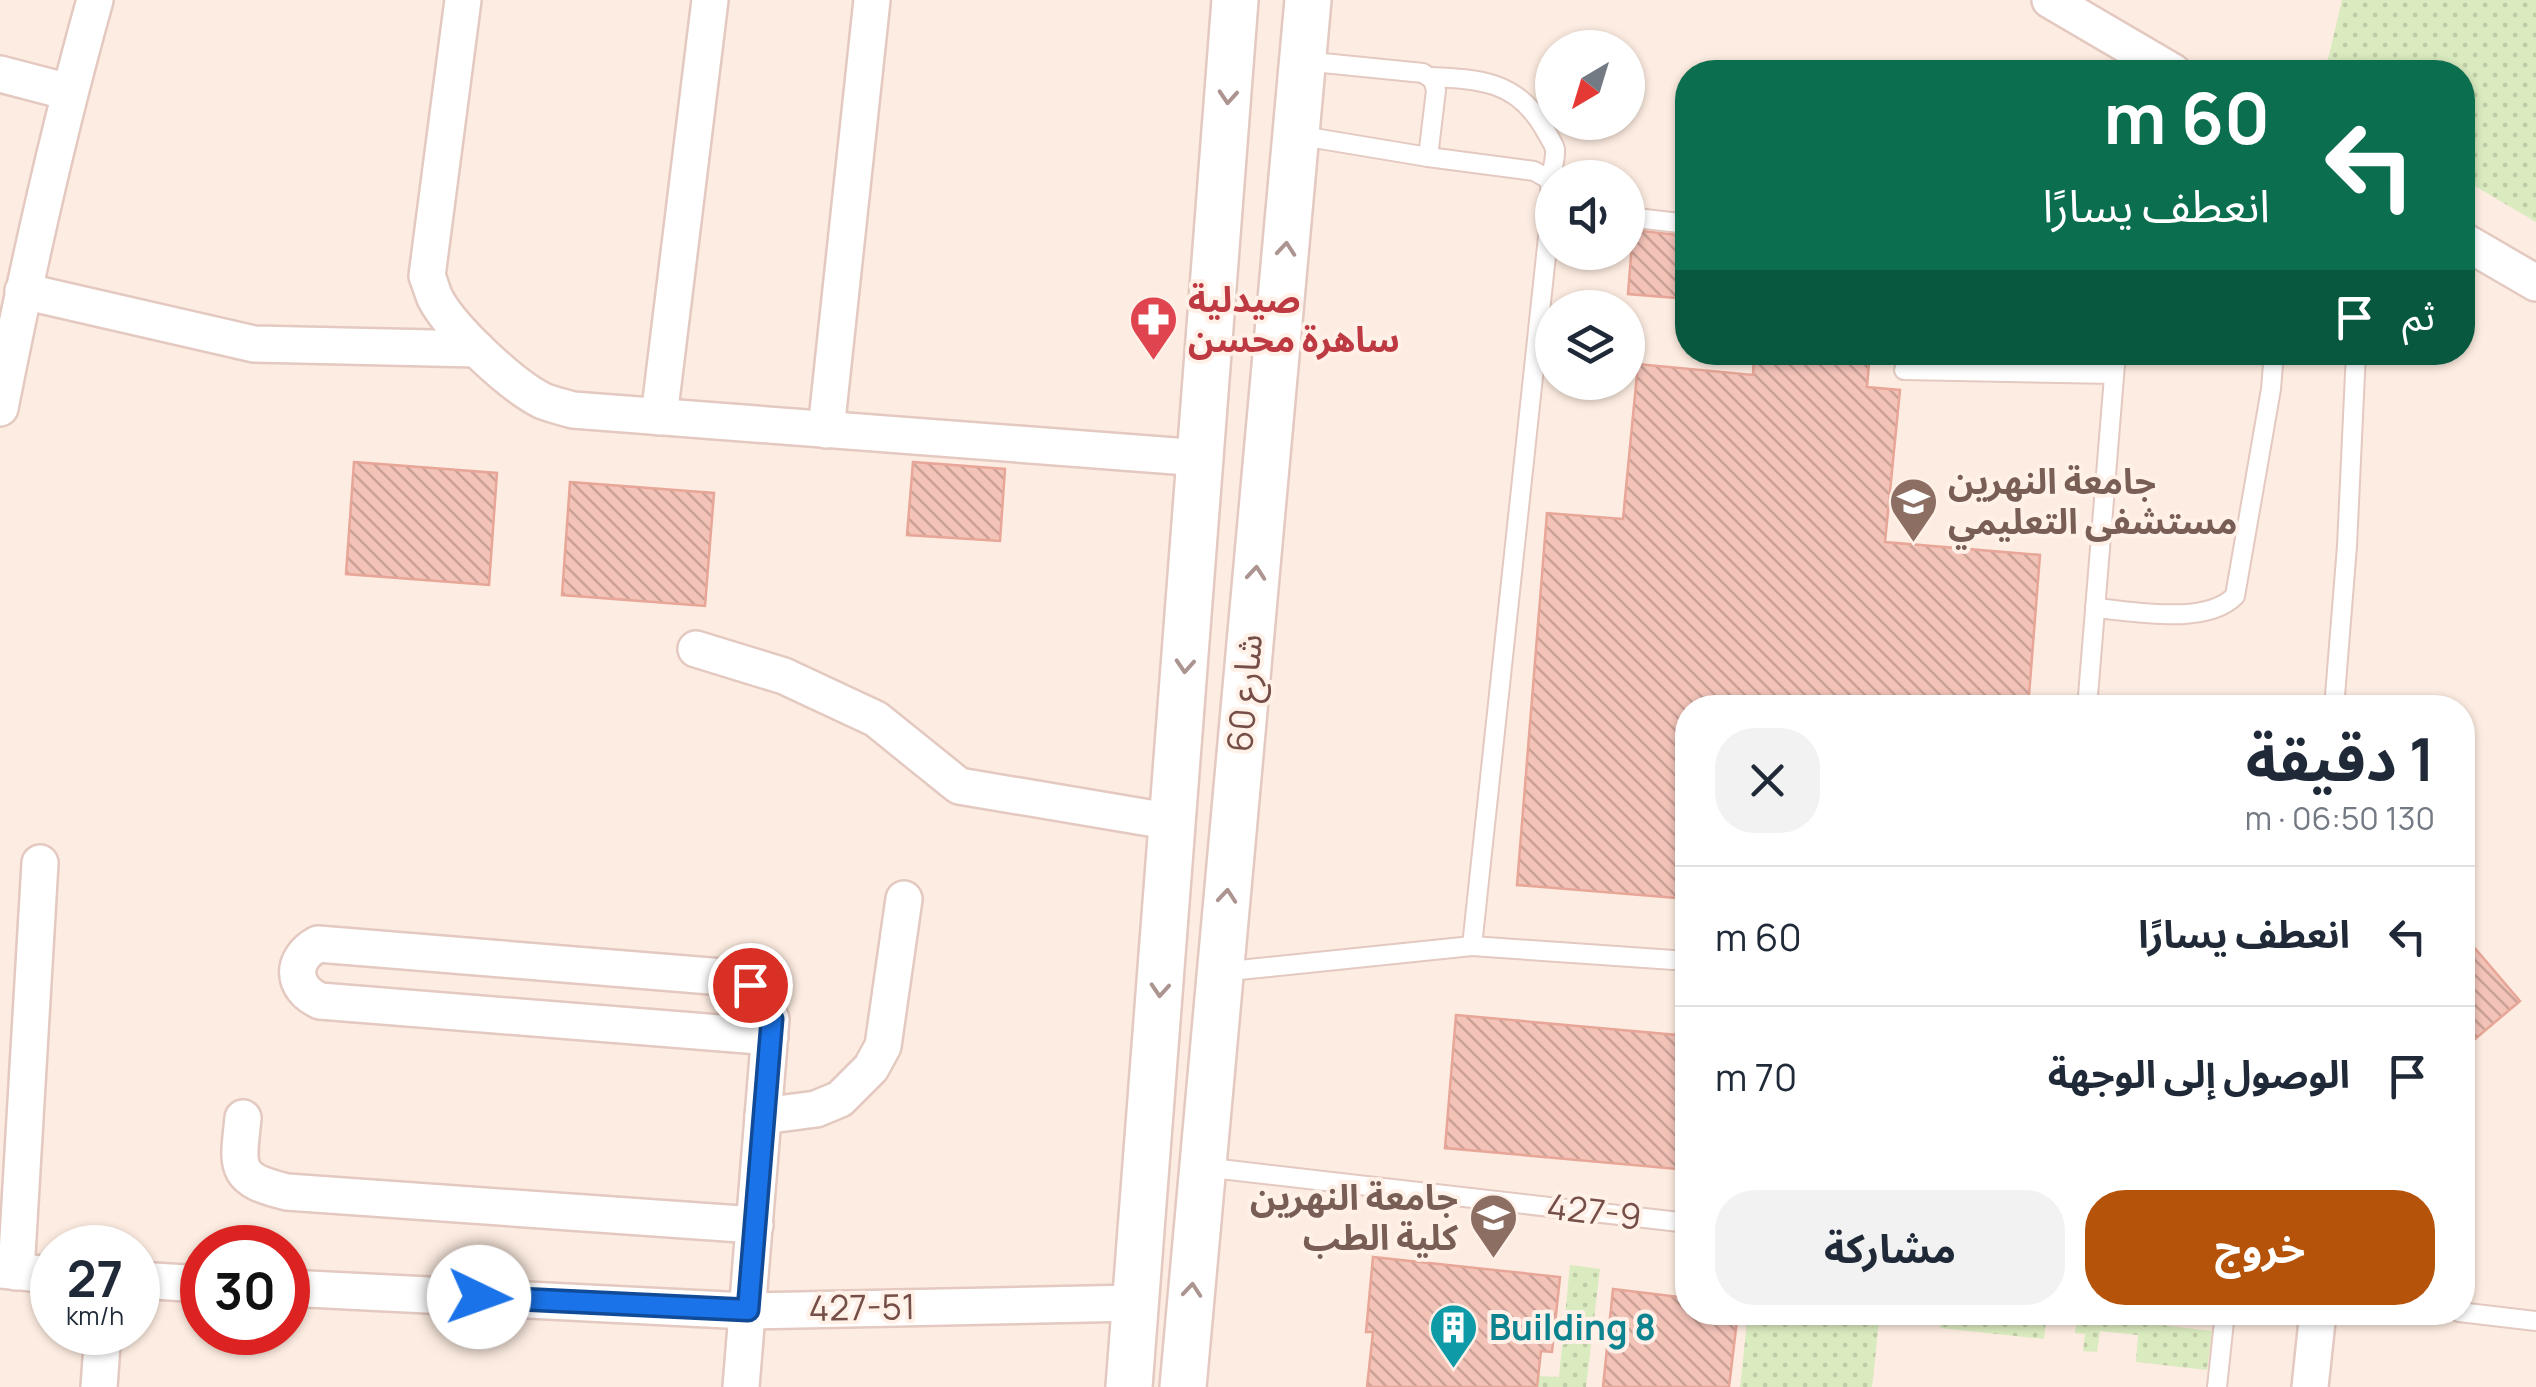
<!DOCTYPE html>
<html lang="ar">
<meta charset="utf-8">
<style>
body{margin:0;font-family:Manrope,"Noto Sans Arabic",sans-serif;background:#f2f2f3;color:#1f2937;direction:rtl;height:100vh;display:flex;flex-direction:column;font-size:38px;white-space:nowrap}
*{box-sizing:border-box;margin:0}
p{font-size:32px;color:#747a83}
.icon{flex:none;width:55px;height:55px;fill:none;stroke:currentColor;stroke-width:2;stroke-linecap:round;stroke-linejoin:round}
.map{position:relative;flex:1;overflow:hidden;direction:ltr}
.panel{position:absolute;left:1675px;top:695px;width:800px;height:630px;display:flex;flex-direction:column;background:#fff;border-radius:40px;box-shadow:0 2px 8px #0004;direction:rtl}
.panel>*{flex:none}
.top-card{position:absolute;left:1675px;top:60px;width:800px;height:305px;border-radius:40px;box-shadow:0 2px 8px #0004;direction:rtl;background:#0b6e4f;color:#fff;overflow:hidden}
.needle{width:65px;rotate:218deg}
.controls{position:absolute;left:1535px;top:30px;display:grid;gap:20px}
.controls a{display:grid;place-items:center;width:110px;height:110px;border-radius:50%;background:#fff;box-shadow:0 2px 8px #0004;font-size:50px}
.speed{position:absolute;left:30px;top:1225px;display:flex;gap:20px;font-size:50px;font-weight:700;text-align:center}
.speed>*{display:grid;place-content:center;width:130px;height:130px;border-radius:50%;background:#fff;box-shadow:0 2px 8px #0004;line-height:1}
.speed small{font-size:25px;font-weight:400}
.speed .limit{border:15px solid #d22;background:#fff;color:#111}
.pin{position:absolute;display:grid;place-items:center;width:85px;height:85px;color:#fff;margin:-42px;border:5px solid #fff;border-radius:50%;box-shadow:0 2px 10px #0007}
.me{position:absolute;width:110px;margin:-55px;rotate:93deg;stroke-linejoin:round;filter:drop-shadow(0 0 8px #0008)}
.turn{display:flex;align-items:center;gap:35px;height:210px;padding:0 40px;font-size:45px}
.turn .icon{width:130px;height:130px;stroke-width:2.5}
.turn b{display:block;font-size:70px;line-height:85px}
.then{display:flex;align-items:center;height:95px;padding:0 40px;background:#0003;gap:20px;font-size:38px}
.round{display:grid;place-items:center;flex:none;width:105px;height:105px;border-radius:40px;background:#f2f2f3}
.headline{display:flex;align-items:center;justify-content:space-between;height:170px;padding:0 40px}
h1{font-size:60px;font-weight:700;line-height:75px}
.action{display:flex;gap:20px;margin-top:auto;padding:20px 40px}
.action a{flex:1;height:115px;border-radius:40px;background:#b45309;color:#fff;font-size:40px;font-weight:700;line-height:115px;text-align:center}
.action a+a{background:#f2f2f3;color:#1f2937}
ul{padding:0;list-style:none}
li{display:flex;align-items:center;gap:30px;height:140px;padding:0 40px;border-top:2px solid #e0e1e3}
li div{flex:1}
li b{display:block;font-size:38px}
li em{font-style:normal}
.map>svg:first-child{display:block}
.grass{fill:url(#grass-dots)}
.building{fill:url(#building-back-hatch);stroke:#e7a697;stroke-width:2.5}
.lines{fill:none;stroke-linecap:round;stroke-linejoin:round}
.service-casing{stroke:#e3c9c0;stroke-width:22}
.minor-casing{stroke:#e3c9c0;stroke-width:40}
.tertiary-casing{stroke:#e3c9c0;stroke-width:50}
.service{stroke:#fff;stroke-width:18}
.minor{stroke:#fff;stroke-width:35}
.tertiary{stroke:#fff;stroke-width:45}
.oneway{stroke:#ac9591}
.route-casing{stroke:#114b97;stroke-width:25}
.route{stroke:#1a73e8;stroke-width:18}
.labels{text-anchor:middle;stroke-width:8;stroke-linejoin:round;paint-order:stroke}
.health-label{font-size:35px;font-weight:bold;fill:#be3a42;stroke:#fff1e8;text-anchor:start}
.education-label{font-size:35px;font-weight:bold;fill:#785e54;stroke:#fff1e8;text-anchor:start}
.street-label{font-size:35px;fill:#754e47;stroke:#fff1e8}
.culture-label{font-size:35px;font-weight:bold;fill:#0d838f;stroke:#fff1e8;text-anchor:start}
</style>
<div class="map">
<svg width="2536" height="1387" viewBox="0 0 2536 1387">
<defs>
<pattern id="grass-dots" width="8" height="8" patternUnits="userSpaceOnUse" patternTransform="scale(2.5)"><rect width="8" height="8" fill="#daebbf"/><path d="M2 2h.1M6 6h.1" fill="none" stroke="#bfcba6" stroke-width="1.8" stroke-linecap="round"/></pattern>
<pattern id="building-back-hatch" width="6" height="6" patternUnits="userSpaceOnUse" patternTransform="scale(2.5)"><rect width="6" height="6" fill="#f3c3b8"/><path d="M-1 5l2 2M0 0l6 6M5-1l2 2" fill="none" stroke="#c9a197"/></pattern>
</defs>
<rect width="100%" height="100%" fill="#fdece1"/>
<g class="grass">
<polygon points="2342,0 2536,0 2536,222 2463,179 2462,72 2325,72"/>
<polygon points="1570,1265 1600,1269 1586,1387 1537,1387 1538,1376 1559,1377"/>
<polygon points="1748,1313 1880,1313 1872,1387 1740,1387"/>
<polygon points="1908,1313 1908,1312 2047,1313 2044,1339 1940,1328 1940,1317 1916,1314 1915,1323 1907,1321"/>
<polygon points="2077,1315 2212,1331 2207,1370 2136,1362 2138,1335 2100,1331 2097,1352 2083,1351 2085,1334 2075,1333"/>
</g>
<g class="building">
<polygon points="1633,230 1688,236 1688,299 1628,294"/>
<polygon points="1754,352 1870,352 1867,387 1900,390 1885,542 2040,555 2028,708 1688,708 1688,899 1517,885 1547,513 1623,519 1638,364 1753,375"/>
<polygon points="354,462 497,473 489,585 346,574"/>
<polygon points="913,462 1005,469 1000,541 907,535"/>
<polygon points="570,482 714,493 705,606 562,595"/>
<polygon points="2462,933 2520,1001 2462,1050"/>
<polygon points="1456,1015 1688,1036 1688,1170 1445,1148"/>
<polygon points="1373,1257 1560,1277 1552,1352 1541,1351 1537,1387 1367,1387 1373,1332 1366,1332"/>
<polygon points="1613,1289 1688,1298 1688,1312 1738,1312 1729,1387 1603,1387"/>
</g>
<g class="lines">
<defs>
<g id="service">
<polyline points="1303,61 1423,73 1433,80 1436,90 1428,157"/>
<path d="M1430 77C1480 79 1517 81 1544 128 1547 134 1553 142 1555 149 1556 158 1552 171 1550 180"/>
<polyline points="1296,135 1428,157 1534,171 1550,180 1551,209 1472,946"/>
<polyline points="1628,217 1688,224"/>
<polyline points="1904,370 2114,374"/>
<path d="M2095 608C2134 611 2205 626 2235 596L2271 389 2274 352"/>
<polyline points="2087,708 2116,352"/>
<polyline points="2334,708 2347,546 2356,352"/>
<polyline points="1220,972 1472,946 1688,961"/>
<polyline points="1203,1167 1688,1223"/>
<polyline points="2459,1312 2536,1321"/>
<polyline points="2217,1387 2225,1312"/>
</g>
<g id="minor">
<path d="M463 0 427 276C430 283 432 291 435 298 451 329 512 386 543 401 553 405 563 407 573 410L1201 458"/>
<polyline points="2050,0 2173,72"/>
<polyline points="0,74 69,92"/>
<polyline points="2462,240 2536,283"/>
<polyline points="23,291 254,344 477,349"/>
<path d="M0 408C27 271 57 135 95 0"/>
<polyline points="659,417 710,0"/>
<polyline points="826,430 872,0"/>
<polyline points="696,649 784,676 876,719 959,786 1173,822"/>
<polyline points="763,1116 816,1109 840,1099 871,1068 883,1046 904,899"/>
<path d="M243 1118C238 1167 232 1179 287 1192L755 1225"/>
<polyline points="0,1270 52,1275"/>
<polyline points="16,1272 40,863"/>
<polyline points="138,1280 202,1284"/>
<polyline points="288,1288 747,1311 1136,1303"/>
<polyline points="99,1387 103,1332"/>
<path d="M741 1387 771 1019C762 999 756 988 735 978L318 944C290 959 291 988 320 1001L770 1037"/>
<polyline points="2310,1387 2318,1312"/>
</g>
<g id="tertiary">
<polyline points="1129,1387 1235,0"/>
<polyline points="1183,1387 1308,0"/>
</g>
</defs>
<use href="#service" class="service-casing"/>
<use href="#minor" class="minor-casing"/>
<use href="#tertiary" class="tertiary-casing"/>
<use href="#service" class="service"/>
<use href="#minor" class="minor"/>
<use href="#tertiary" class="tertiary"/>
</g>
<defs><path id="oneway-chevron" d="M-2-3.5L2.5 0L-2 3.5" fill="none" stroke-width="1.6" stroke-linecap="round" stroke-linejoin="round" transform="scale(2.5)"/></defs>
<g class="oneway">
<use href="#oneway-chevron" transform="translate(1228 97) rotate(94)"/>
<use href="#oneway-chevron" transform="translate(1286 249) rotate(-85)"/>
<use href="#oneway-chevron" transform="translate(1256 573) rotate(-85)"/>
<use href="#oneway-chevron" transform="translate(1185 666) rotate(94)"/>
<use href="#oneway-chevron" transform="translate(1227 896) rotate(-85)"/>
<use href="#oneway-chevron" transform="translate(1160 990) rotate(94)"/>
<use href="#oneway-chevron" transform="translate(1192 1290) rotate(-85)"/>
</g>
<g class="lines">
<defs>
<polyline id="route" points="479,1297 748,1310 772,1019 764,1003 750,985"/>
</defs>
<use href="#route" class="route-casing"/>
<use href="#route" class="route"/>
</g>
<defs>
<symbol id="pharmacy-pin" viewBox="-11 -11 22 30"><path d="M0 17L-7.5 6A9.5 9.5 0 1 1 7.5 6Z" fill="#e0444e" stroke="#fff1e8"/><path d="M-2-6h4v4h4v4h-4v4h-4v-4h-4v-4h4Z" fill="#fff"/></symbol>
<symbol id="university-pin" viewBox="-11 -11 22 30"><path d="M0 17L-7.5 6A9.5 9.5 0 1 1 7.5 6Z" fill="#8d6e63" stroke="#fff1e8"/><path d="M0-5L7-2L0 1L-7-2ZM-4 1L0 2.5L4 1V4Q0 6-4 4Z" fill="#fff"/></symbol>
<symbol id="building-pin" viewBox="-11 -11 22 30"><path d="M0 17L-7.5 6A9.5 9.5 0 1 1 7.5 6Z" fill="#0f9aa8" stroke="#fff1e8"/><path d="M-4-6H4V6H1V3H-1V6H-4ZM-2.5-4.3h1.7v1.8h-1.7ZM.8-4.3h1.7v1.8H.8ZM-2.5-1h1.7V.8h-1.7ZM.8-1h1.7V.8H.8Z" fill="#fff"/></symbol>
</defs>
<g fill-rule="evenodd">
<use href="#pharmacy-pin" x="1126" y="292" width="55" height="75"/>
<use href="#university-pin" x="1886" y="474" width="55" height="75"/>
<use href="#university-pin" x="1466" y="1190" width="55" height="75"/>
<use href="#building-pin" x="1426" y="1300" width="55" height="75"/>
</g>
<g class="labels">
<g class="health-label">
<text x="1188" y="312">صيدلية<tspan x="1188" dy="40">ساهرة محسن</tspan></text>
</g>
<g class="education-label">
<text x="1948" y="494">جامعة النهرين<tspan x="1948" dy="40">مستشفى التعليمي</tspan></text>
<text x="1458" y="1210" text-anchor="end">جامعة النهرين<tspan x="1458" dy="40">كلية الطب</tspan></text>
</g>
<g class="street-label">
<text transform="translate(1245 693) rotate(-85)" y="12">شارع 60</text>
<text transform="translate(1594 1212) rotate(7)" y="12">427-9</text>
<text transform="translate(862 1308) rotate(-1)" y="12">427-51</text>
</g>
<g class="culture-label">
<text x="1489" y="1340">Building 8</text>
</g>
</g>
</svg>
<div class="controls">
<a><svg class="needle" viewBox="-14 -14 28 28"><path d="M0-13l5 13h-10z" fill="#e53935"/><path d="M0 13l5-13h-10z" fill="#747a83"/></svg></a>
<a><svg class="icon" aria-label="sound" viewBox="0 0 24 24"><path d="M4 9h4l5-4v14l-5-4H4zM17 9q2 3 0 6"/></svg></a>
<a><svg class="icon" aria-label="layers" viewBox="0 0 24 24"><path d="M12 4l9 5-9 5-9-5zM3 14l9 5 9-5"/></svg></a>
</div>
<div class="speed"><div>27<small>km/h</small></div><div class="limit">30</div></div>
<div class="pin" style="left:750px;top:985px;background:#d93025"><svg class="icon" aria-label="arrive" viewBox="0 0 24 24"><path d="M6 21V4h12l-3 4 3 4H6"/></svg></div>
<svg class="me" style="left:479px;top:1297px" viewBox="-20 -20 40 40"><circle r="19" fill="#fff"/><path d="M0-13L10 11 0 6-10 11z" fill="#1a73e8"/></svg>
<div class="top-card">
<div class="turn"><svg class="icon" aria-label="left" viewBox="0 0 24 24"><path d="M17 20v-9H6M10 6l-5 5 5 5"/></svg><div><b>60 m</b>انعطف يسارًا</div></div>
<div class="then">ثم<svg class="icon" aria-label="arrive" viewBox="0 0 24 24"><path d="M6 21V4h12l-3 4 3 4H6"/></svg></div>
</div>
<section class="panel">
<div class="headline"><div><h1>1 دقيقة</h1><p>130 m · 06:50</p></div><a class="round"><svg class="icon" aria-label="close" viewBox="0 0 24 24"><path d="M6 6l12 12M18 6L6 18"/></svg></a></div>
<ul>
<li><svg class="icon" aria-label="left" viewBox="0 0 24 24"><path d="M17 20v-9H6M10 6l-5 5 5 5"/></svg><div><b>انعطف يسارًا</b></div><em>60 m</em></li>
<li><svg class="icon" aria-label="arrive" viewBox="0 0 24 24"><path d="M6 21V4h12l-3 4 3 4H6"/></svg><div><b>الوصول إلى الوجهة</b></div><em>70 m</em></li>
</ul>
<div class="action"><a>خروج</a><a>مشاركة</a></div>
</section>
</div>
